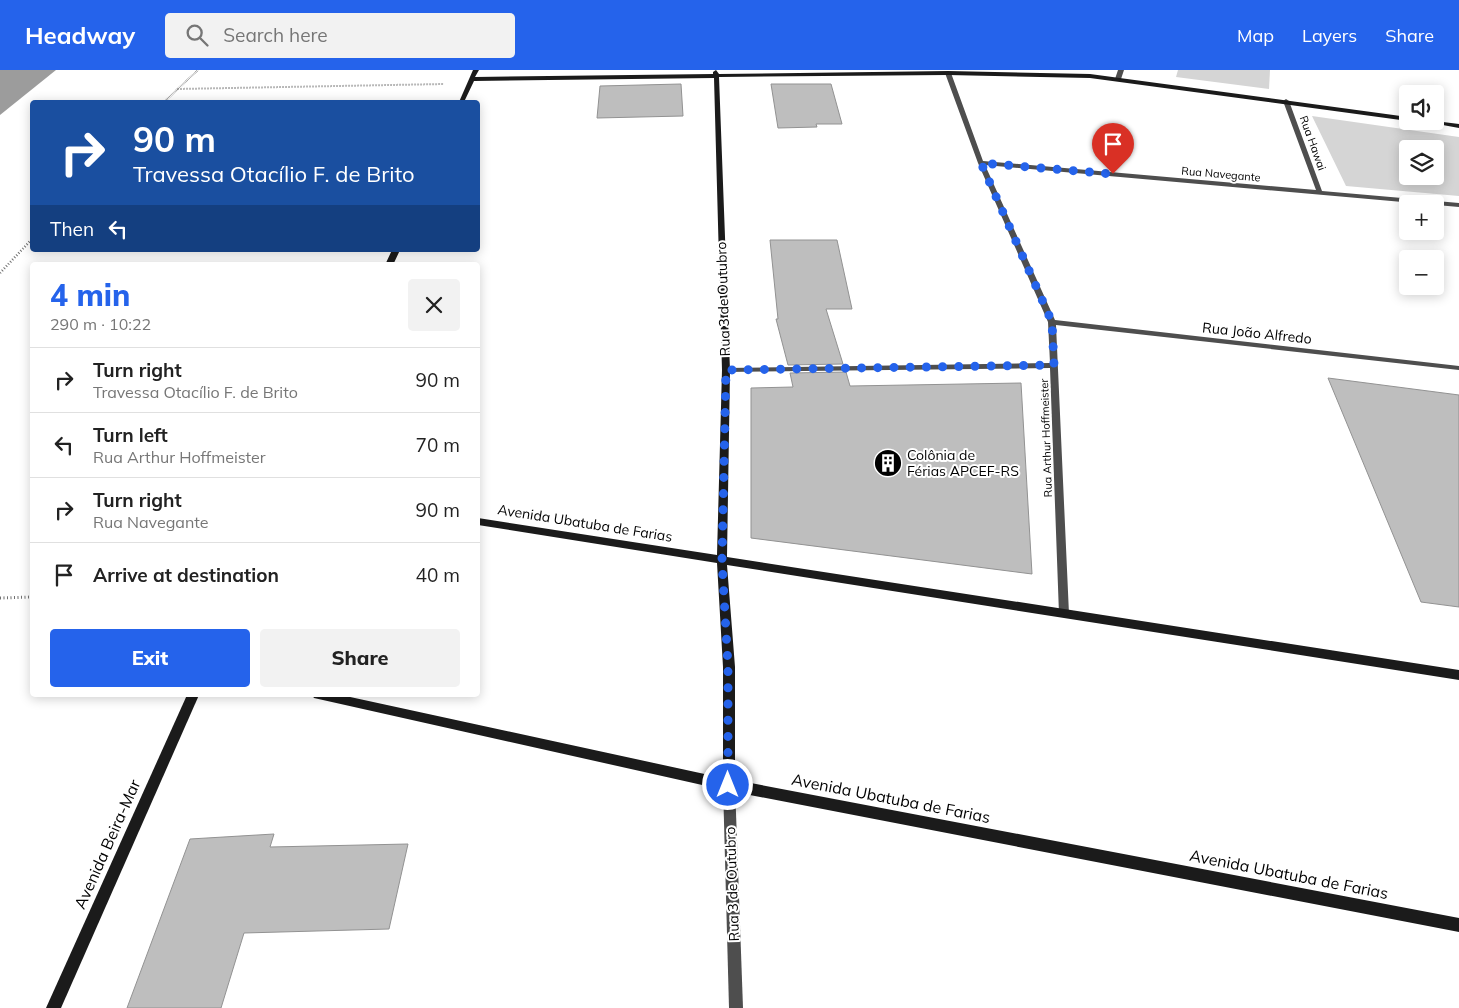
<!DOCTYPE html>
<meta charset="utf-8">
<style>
body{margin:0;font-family:Mulish,sans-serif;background:#f2f2f2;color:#222;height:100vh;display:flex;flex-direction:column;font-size:19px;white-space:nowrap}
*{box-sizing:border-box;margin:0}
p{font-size:16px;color:#767676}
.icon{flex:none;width:28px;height:28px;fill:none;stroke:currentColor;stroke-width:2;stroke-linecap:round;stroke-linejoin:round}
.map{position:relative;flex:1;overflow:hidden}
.drawer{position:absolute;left:30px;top:192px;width:450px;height:435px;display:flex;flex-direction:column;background:#fff;border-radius:5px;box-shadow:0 2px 12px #0003}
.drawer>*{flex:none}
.hud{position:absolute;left:30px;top:30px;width:450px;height:152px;border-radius:5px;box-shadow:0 2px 12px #0003;background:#1a4fa0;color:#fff;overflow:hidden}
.controls{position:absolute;left:1399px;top:15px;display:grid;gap:10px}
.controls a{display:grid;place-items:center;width:45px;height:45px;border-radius:5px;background:#fff;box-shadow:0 2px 12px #0003;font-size:25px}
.pin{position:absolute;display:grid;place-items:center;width:42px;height:42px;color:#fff;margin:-51px -21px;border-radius:50% 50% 50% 0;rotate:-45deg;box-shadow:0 0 5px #0007}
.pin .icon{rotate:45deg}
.me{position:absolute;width:55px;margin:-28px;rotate:0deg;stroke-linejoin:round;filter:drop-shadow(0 0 4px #0008)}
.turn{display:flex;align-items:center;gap:18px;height:105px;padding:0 20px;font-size:22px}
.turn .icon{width:65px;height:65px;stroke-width:2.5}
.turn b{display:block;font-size:35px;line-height:42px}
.then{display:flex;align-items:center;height:48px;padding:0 20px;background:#0003;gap:10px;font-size:19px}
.round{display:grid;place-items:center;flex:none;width:52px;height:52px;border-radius:5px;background:#f2f2f2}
.summary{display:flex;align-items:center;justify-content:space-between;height:85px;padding:0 20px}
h1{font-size:30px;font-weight:800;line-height:38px;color:#2563eb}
.primary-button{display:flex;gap:10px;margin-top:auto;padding:10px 20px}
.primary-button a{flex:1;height:58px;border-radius:5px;background:#2563eb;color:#fff;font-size:20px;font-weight:800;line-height:58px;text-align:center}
.primary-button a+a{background:#f2f2f2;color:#222}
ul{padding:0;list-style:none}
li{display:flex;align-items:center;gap:15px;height:65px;padding:0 20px;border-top:1px solid #e0e0e0}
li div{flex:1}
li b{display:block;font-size:19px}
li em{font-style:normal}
header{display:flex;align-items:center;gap:30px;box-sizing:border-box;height:70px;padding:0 25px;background:#2563eb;color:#fff}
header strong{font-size:24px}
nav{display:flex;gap:28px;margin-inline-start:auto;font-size:18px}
.search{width:350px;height:45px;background:#f2f2f2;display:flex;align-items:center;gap:12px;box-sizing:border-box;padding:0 18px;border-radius:5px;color:#767676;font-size:19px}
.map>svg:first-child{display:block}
.green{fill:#d5d5d5;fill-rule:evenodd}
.water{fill:#9c9c9c}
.building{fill:#bebebe;stroke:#929292}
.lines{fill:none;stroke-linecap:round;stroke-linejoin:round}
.path-far2{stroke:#707070;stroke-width:2;stroke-dasharray:0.5 1;stroke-linecap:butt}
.path-far1{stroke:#707070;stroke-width:2.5;stroke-dasharray:1 2;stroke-linecap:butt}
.path{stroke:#707070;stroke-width:3;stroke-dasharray:1 2.5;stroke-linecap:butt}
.street{fill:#4e4e4e;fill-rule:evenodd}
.secondary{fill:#1b1b1b;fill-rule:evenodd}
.route{stroke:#2563eb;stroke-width:9;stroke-dasharray:0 16.2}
.labels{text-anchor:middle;stroke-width:4;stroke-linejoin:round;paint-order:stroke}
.far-street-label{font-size:11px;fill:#000;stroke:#fff}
.street-label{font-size:14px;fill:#000;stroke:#fff}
.poi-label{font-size:14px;fill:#000;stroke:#fff;text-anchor:start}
.near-street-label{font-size:16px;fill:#000;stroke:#fff}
</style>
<header>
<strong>Headway</strong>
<div class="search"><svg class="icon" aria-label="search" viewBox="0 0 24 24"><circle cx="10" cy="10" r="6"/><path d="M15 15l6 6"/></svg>Search here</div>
<nav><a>Map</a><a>Layers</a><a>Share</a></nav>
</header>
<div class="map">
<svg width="1459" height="938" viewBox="0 0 1459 938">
<rect width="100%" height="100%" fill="#fff"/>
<g class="green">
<polygon points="1178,0 1270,0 1269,19 1176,7"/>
<path d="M1312 46 1459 67V126L1346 116ZM1408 79H1435V106H1408Z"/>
</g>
<polygon class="water" points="0,0 56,0 0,45"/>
<g class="building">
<polygon points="681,14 683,46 597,48 600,16"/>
<polygon points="771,14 831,14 842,54 816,54 817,57 778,58"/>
<polygon points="770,170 837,170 852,239 826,239 843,294 788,295 776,249 778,249"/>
<polygon points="846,302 850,316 1021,313 1032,504 751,468 751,318 793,317 790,303"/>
<polygon points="1328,308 1459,325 1459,537 1421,532"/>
<polygon points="274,764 270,777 408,774 389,859 244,863 221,938 127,938 190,769"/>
</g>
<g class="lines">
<g class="path-far2">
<polyline points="177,19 444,14"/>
<polyline points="164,32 198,0"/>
</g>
<polyline class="path-far1" points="0,203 32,169"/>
<polyline class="path" points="0,528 32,527"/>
<g class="street">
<polygon points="1118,0 1124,0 1121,9 1118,11 1115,9"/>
<polygon points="948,1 951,3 983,91 1316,120 1283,31 1286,29 1289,31 1322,121 1459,133 1459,137 985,95 1055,250 1459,296 1459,300 1056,255 1069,544 1068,547 1060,547 1059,544 1050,298 726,302 722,300 726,298 1050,293 1048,252 978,93 945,3"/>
<polygon points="729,709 733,711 735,715 743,938 729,938 723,715 725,711"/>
</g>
<g class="secondary">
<polygon points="473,0 479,0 475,7 713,4 713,2 716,0 719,4 948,1 1090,4 1408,47 1408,51 1090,8 948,5 719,7 730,300 727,487 1459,600 1459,610 727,495 735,597 735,710 1459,848 1459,862 729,721 314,628 312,625 341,625 723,708 723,597 717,493 478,455 478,448 717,485 722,300 714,8 474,11 464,32 459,32"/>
<polygon points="1421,51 1435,51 1459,54 1459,58"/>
<polygon points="392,180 400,180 393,195 385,195"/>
<polygon points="187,625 199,625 61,938 46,938"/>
</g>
</g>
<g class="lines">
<polyline class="route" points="728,715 728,596 722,491 726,300 1054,295 1052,252 981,93 1113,104"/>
</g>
<defs>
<symbol id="building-disc" viewBox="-11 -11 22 22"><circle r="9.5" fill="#000" stroke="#fff"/><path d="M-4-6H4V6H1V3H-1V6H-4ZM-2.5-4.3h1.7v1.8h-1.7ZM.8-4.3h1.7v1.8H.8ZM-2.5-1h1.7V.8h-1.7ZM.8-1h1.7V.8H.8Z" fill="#fff"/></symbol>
</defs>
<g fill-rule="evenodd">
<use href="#building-disc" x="872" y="377" width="32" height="32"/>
</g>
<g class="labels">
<g class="far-street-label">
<text transform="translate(1313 73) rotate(70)" y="4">Rua Hawai</text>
<text transform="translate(1221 104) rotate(5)" y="4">Rua Navegante</text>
<text transform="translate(1046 368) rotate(-92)" y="4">Rua Arthur Hoffmeister</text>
</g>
<g class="street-label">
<text transform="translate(723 229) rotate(-92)" y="5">Rua 3 de Outubro</text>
<text transform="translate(1257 263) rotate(6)" y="5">Rua João Alfredo</text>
<text transform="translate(585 453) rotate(9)" y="5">Avenida Ubatuba de Farias</text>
<text transform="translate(732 814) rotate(-92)" y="5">Rua 3 de Outubro</text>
</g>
<g class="poi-label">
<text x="907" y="390">Colônia de<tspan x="907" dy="16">Férias APCEF-RS</tspan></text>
</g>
<g class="near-street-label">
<text transform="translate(891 728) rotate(11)" y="6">Avenida Ubatuba de Farias</text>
<text transform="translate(107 774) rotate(-66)" y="6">Avenida Beira-Mar</text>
<text transform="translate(1289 804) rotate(11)" y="6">Avenida Ubatuba de Farias</text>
</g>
</g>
</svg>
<div class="controls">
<a><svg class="icon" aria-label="sound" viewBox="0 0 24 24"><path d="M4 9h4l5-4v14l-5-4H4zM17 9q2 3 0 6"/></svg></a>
<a><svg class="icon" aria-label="layers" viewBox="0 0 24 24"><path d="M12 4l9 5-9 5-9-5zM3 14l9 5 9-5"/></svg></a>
<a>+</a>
<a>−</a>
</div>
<div class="pin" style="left:1113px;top:104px;background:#d93025"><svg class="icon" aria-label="arrive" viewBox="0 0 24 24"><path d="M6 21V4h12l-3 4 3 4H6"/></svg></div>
<svg class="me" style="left:728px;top:715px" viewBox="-20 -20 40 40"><circle r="17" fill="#2563eb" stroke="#fff" stroke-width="3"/><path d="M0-11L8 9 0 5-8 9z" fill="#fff"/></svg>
<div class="hud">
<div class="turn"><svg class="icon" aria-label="right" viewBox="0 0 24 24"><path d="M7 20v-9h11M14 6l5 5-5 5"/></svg><div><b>90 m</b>Travessa Otacílio F. de Brito</div></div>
<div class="then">Then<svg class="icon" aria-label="left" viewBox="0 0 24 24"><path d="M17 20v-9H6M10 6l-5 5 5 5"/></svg></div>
</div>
<section class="drawer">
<div class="summary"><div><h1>4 min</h1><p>290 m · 10:22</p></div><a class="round"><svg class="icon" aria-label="close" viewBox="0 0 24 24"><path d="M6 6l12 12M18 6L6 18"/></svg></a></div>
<ul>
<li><svg class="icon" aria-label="right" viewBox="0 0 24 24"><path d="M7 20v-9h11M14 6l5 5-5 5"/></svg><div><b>Turn right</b><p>Travessa Otacílio F. de Brito</p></div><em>90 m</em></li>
<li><svg class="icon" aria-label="left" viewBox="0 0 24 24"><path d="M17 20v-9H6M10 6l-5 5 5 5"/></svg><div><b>Turn left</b><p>Rua Arthur Hoffmeister</p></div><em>70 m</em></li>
<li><svg class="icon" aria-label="right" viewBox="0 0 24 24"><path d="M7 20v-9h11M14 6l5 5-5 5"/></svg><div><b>Turn right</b><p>Rua Navegante</p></div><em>90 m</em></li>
<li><svg class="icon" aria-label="arrive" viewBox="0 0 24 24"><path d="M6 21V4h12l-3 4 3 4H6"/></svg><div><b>Arrive at destination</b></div><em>40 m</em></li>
</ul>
<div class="primary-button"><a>Exit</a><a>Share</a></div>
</section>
</div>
